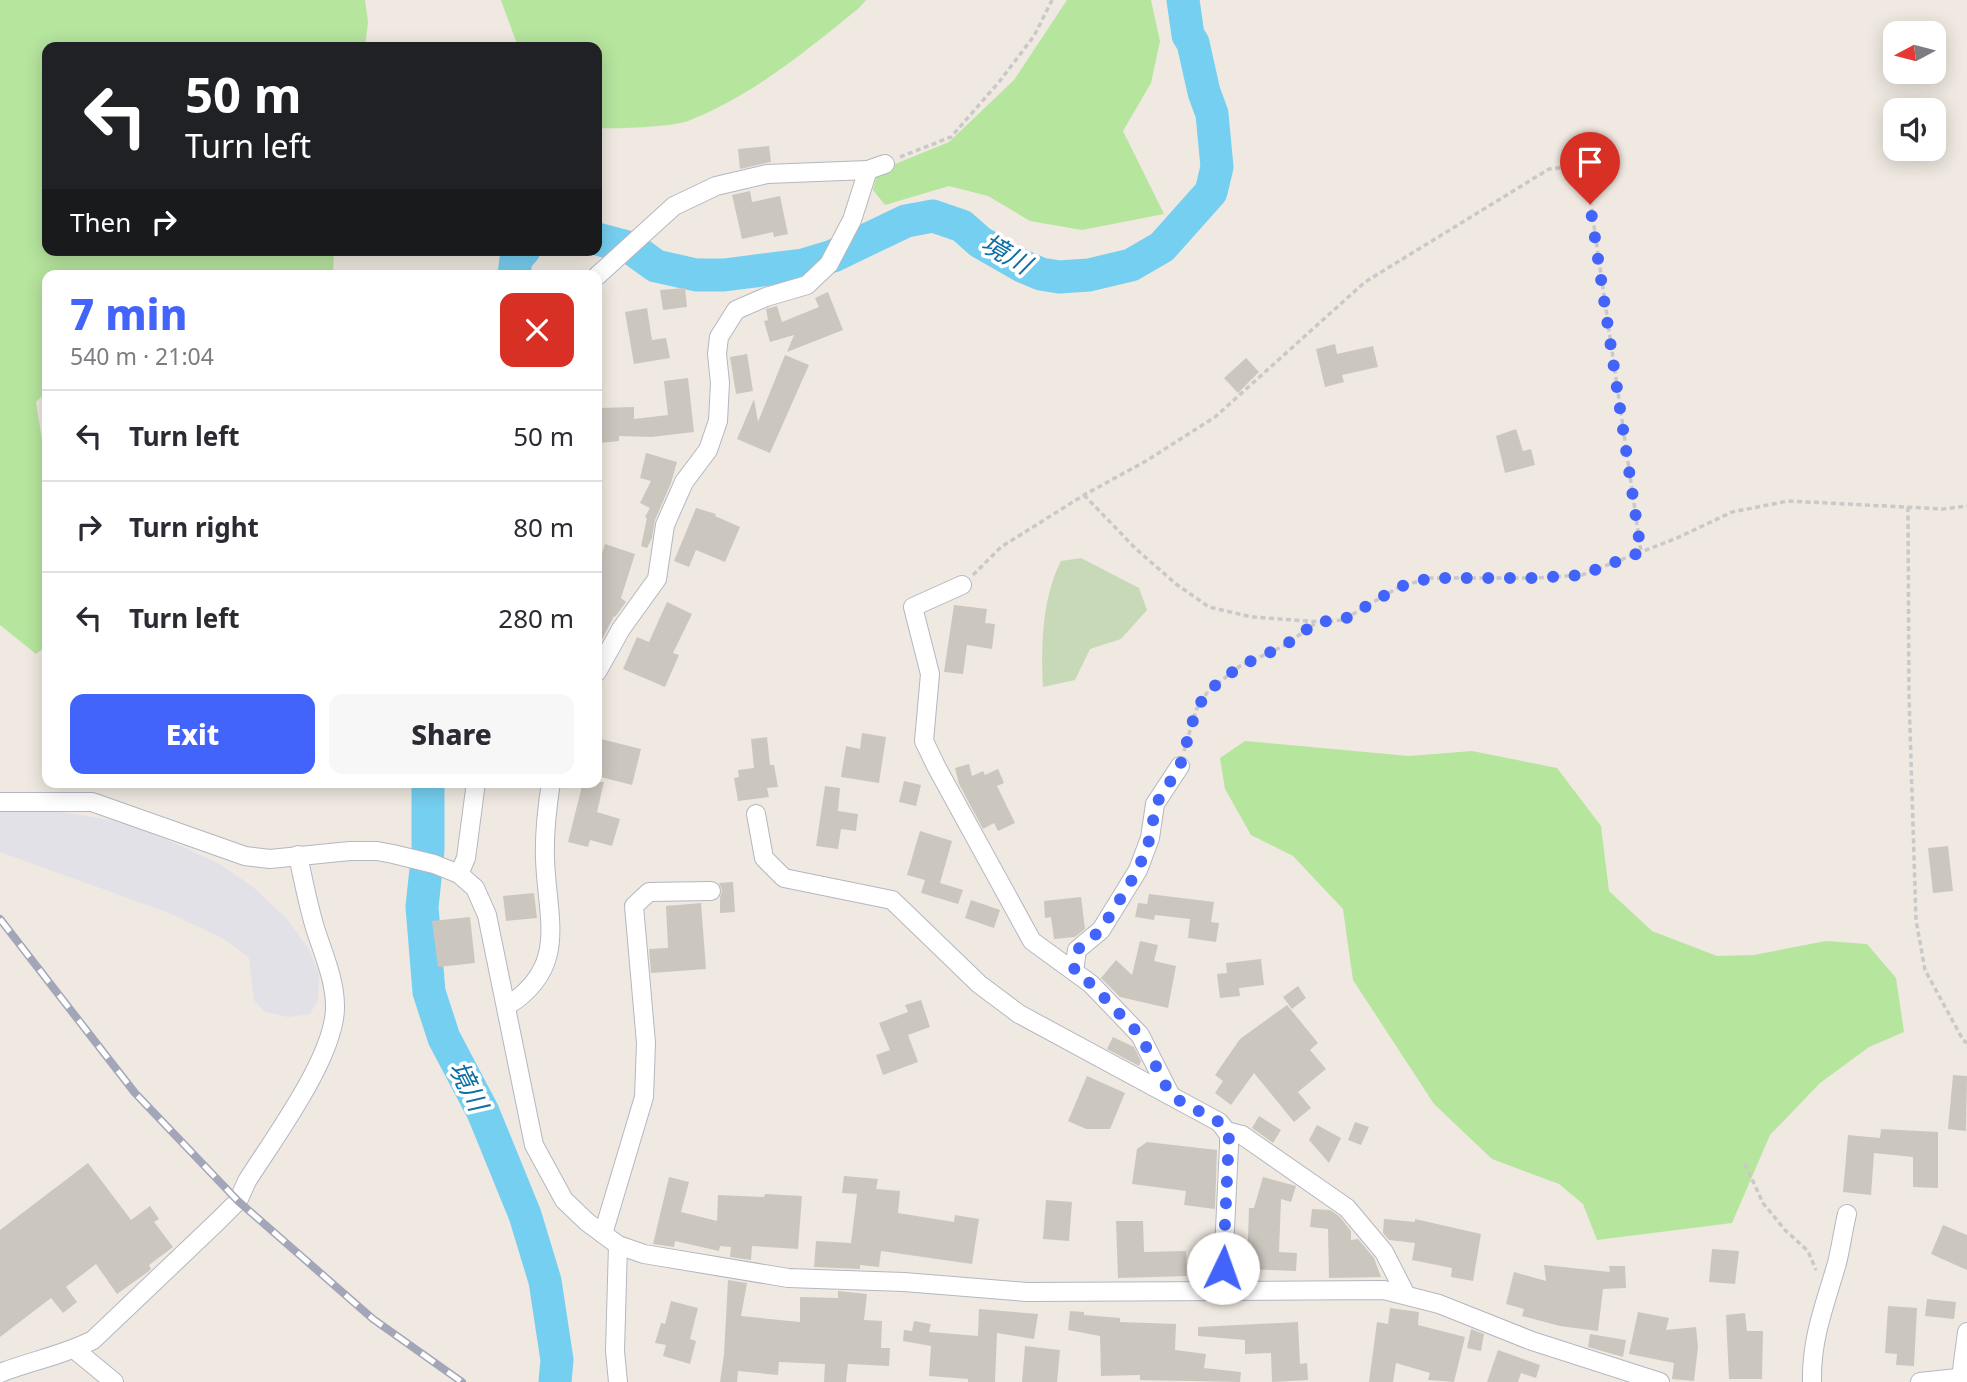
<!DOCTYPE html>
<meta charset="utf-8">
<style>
body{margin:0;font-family:"Noto Sans","Noto Sans JP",sans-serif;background:#f7f7f7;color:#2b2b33;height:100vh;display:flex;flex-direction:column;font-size:26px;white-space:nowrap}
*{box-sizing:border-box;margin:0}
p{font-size:23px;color:#7c7c81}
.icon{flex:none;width:38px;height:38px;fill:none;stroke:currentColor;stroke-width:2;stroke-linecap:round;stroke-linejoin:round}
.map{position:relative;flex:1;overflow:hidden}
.details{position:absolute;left:42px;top:270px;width:560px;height:518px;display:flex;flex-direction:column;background:#fff;border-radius:14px;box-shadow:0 4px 18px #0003}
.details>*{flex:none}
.banner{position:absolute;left:42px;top:42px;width:560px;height:214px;border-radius:14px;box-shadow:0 4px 18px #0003;background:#202124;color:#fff;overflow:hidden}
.needle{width:46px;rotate:263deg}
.buttons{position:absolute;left:1883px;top:21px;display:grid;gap:14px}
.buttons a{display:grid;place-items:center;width:63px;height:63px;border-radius:14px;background:#fff;box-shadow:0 4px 18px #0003;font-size:35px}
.pin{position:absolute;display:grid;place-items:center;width:60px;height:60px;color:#fff;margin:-72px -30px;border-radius:50% 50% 50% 0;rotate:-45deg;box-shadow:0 0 7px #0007}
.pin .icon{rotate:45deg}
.me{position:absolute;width:77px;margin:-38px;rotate:3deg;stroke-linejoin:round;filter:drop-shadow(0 0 5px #0008)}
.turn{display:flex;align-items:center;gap:24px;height:147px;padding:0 28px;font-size:32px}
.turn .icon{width:91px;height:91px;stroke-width:2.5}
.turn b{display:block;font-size:49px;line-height:60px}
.then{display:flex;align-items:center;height:66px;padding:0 28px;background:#0003;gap:14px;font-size:26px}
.round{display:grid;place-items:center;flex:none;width:74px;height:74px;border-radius:14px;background:#f7f7f7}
.overview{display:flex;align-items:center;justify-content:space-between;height:119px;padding:0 28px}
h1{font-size:42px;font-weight:800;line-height:52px;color:#4264fb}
.action{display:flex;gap:14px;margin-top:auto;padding:14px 28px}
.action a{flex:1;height:80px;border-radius:14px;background:#4264fb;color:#fff;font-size:28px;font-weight:800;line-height:80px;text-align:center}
.action a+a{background:#f7f7f7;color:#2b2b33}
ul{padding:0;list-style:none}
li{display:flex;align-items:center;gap:21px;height:91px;padding:0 28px;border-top:2px solid #e1e1e2}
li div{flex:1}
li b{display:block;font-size:26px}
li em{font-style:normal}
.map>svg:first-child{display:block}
.industrial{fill:#e3e1e8}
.green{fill:#b6e59e}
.cemetery{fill:#c8d9b8}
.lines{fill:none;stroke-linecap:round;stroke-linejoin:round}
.river{stroke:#75cff0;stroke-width:33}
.building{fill:#cbc7bf}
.minor-casing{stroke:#b4b7c1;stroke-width:20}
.path{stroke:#c9c9c9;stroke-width:3.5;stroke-dasharray:5 3.5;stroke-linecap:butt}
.minor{stroke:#fff;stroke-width:18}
.rail-casing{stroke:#a3a6b8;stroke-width:8}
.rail{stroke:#fff;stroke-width:5;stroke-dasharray:16;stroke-linecap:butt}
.route{stroke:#4264fb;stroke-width:12;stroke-dasharray:0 21.6}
.labels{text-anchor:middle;stroke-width:7;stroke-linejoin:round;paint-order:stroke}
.water-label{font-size:26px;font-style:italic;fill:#0d6fa3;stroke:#fff}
</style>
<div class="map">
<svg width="1967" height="1382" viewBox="0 0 1967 1382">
<rect width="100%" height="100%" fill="#efe9e1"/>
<polygon class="industrial" points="0,808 62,812 130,823 218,863 253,887 288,920 308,948 319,973 318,1000 310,1014 288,1017 265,1012 254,1000 249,958 224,939 169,913 0,852"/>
<g class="green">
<polygon points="0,0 365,0 368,22 365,47 47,47 47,250 334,250 333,275 47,275 47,391 36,402 47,471 47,646 36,654 0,625"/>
<path d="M501 0H866L859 8C806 51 752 96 688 121 671 127 617 129 597 128V47H518Z"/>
<polygon points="1067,0 1151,0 1160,41 1151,83 1123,131 1164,214 1082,230 1030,221 988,196 949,186 885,205 873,190 878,171 949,142 1014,80"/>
<polygon points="1245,741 1409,756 1472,751 1557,768 1601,826 1609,891 1652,931 1717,956 1754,955 1826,941 1867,944 1896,978 1904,1032 1869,1047 1820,1083 1770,1135 1732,1223 1597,1240 1583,1204 1559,1184 1492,1159 1434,1104 1353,980 1343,909 1293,856 1251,835 1225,789 1220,758"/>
</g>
<path class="cemetery" d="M1081 558 1139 588 1147 610 1121 639 1090 649 1075 680 1043 687C1041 645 1042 598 1061 561Z"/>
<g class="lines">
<g class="river">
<polyline points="597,239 631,248 656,266 696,275 724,275 803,265 833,256 906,221 933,216 962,226 980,242 1022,266 1041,274 1059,277 1089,275 1131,265 1162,247 1211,192 1217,167 1212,114 1204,92 1193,43 1188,35 1183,0"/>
<polyline points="514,275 516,259 524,250"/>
<polyline points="428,782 428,850 422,907 429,992 444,1038 483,1112 525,1215 545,1281 557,1360 555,1382"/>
</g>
</g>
<g class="building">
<polygon points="769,146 771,162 740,169 738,149"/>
<polygon points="750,191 752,202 780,196 788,234 774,237 773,232 742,239 732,195"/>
<polygon points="685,288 687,307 663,310 660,290"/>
<polygon points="828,292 843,330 787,352 794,335 770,342 764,321 768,320 766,309 777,306 782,322 819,307 815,298"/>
<polygon points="647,308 652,340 666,338 670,358 634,364 625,312"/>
<polygon points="1335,344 1337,354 1373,346 1378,367 1342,375 1344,382 1325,387 1316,349"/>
<polygon points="747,354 753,391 736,394 730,357"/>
<polygon points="785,355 809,365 770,453 737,439 754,399 758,422"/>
<polygon points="1246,358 1259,372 1238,393 1224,378"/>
<polygon points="688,378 694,432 651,437 619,436 619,441 600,443 599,408 634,407 634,419 668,415 664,381"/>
<polygon points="1516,429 1523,451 1531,449 1535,465 1505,473 1496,436"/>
<polygon points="646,453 677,462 671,483 655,520 652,538 647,548 641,546 647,518 645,517 650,508 640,503 651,481 640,478"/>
<polygon points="696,508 716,514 715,516 740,527 725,562 696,550 689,567 674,561"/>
<polygon points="605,544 635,554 621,598 626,602 615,617 614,616 597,649 597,562 599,563"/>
<polygon points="667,602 692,614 673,653 679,655 665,687 623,669 637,637 649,642"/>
<polygon points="954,605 987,609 985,623 995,624 992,649 967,645 963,674 944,672"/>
<polygon points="862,733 886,737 879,783 841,777 846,746 860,749"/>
<polygon points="767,737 770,765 774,765 778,787 767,788 769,797 738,801 734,778 739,777 738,770 754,768 751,739"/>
<polygon points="597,738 641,749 632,785 597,776"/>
<polygon points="969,764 972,776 983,771 985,775 998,769 1004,783 997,786 1015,823 998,831 994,823 983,829 959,784 955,768"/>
<polygon points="904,781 921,785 916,806 899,802"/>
<polygon points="583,782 604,782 597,812 620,819 612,846 590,840 588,847 568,842"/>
<polygon points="825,786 840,788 838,811 858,814 856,831 841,829 838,849 816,846"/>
<polygon points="920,831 952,841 940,883 963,890 958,904 921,893 925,880 907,875"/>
<polygon points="1948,846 1953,891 1933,893 1928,848"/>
<polygon points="733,882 735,912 720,913 720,898 722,890 719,883"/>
<polygon points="534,893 537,918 506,921 503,896"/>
<polygon points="1149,894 1214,902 1211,922 1219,923 1216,942 1188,938 1190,919 1155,915 1154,920 1135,917 1138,903 1147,904"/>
<polygon points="1081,897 1085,929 1075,937 1054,939 1051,917 1045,918 1044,901"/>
<polygon points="971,900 1000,910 994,928 965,918"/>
<polygon points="701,903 706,969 651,973 649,949 668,948 666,906"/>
<polygon points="470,917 475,963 438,967 432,921"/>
<polygon points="1140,941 1158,945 1154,961 1176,966 1168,1008 1120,997 1101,978 1116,960 1132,975"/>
<polygon points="1261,959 1264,985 1239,988 1240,996 1220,998 1217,974 1227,973 1226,963"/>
<polygon points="1298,986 1306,998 1292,1009 1283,997"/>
<polygon points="921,1000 930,1027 908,1035 918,1062 883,1075 876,1055 890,1050 879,1023 908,1012 905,1005"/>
<polygon points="1287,1005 1318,1043 1310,1050 1326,1069 1298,1092 1311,1108 1294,1122 1254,1073 1231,1105 1215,1093 1223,1081 1215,1075 1240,1039"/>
<polygon points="1113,1037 1134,1047 1141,1061 1139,1066 1107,1049"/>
<polygon points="1953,1075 1967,1076 1966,1131 1948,1129"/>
<polygon points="1087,1076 1125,1093 1110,1129 1086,1129 1068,1121"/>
<polygon points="1259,1116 1281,1130 1273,1143 1252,1128"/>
<polygon points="1355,1122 1369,1127 1361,1145 1348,1140"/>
<polygon points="1317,1125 1341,1138 1329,1163 1309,1140"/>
<polygon points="1881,1129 1938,1132 1938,1188 1913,1187 1913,1157 1874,1153 1871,1195 1843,1192 1848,1135 1880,1138"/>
<polygon points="1147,1142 1217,1150 1215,1209 1184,1205 1186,1191 1132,1184 1137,1149"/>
<polygon points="88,1163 131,1220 150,1206 159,1219 154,1222 173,1247 149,1265 151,1269 149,1271 117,1294 96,1264 66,1287 77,1302 63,1313 51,1298 0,1337 0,1230"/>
<polygon points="844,1176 878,1179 876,1189 900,1191 898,1213 954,1222 955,1215 979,1219 972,1264 881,1251 879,1267 860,1265 860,1269 814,1267 816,1241 851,1243 857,1194 842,1193"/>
<polygon points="669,1177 689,1182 681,1212 717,1221 718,1195 764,1197 765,1194 802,1196 798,1249 752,1246 751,1260 730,1257 731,1247 720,1246 719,1251 675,1241 674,1247 653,1244"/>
<polygon points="1263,1177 1296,1186 1291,1202 1281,1199 1279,1252 1297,1253 1296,1271 1247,1269 1249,1208 1254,1208"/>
<polygon points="1046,1200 1072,1202 1069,1241 1043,1239"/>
<polygon points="1312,1209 1330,1210 1339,1216 1351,1231 1351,1240 1358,1239 1374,1258 1381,1277 1329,1278 1328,1229 1310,1227"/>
<polygon points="1384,1219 1415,1222 1415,1219 1481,1234 1473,1281 1451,1277 1452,1268 1412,1260 1415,1243 1389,1240 1383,1233"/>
<polygon points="1116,1221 1143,1221 1144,1252 1186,1251 1187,1276 1118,1278"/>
<polygon points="1943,1225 1967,1235 1967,1270 1931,1254"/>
<polygon points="1712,1249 1739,1251 1735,1284 1709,1282"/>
<polygon points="1544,1265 1610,1272 1609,1266 1625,1266 1626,1288 1603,1289 1598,1331 1560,1326 1522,1316 1524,1309 1506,1304 1514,1272 1546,1281"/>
<polygon points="728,1280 747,1283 741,1316 800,1322 800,1297 838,1298 838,1291 867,1294 864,1320 882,1321 881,1348 890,1348 889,1366 848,1364 846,1382 824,1382 825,1364 779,1362 778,1375 738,1371 737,1382 720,1382 724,1355"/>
<polygon points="1927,1299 1956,1302 1954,1319 1925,1316"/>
<polygon points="671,1301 698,1308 690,1339 696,1341 690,1364 663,1356 666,1345 655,1343 661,1323 665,1324"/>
<polygon points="1888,1306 1917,1308 1914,1366 1896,1365 1897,1354 1885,1353"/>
<polygon points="1390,1308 1419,1312 1418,1325 1465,1337 1454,1382 1428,1380 1430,1373 1396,1363 1393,1382 1369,1382 1377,1322 1388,1324"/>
<polygon points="979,1309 1038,1314 1034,1339 997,1333 995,1382 968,1382 968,1379 929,1376 931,1346 903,1341 904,1330 912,1331 914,1321 931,1324 929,1332 978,1336"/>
<polygon points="1070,1311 1084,1312 1084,1315 1120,1318 1120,1322 1176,1324 1175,1350 1206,1354 1204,1368 1241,1372 1240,1382 1140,1380 1140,1375 1101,1376 1100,1336 1068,1330"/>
<polygon points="1638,1312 1669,1318 1666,1330 1696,1327 1698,1347 1694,1381 1672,1379 1674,1363 1629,1354"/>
<polygon points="1745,1313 1747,1331 1763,1331 1762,1379 1729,1379 1726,1315"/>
<polygon points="1298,1322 1300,1364 1307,1363 1308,1380 1272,1382 1271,1353 1245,1354 1245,1340 1198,1336 1198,1327"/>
<polygon points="1471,1329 1484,1334 1481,1351 1467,1348"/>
<polygon points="1590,1334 1626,1340 1623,1357 1588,1347"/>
<polygon points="1025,1346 1060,1350 1057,1382 1022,1382"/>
<polygon points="1498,1350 1540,1365 1536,1378 1521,1373 1518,1382 1487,1382"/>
</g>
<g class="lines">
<defs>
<g id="minor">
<polyline points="597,276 674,206 716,186 767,174 868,170 885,164"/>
<polyline points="962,585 913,607 930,674 924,741 937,768 1032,941 1091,984 1140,1035 1171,1096"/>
<polyline points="597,672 621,629 657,579 665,525 684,482 708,450 718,421 720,383 717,354 719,337 736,310 766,297 807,285 829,264 852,220 868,170"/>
<polyline points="0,802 92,802 245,856 270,859 350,851 377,851 393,854 434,864 459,874 475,888 487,915 534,1145 564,1200 587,1222 618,1245 644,1254 788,1278 904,1282 1027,1292 1384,1290 1439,1304 1532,1341 1660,1382"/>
<polyline points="756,814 764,858 784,878 892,900 979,984 1019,1014 1219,1122 1229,1134 1229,1146 1222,1292"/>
<polyline points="459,874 466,858 476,782"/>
<polyline points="1074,971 1077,950 1101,930 1138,870 1150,838 1155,804 1180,766"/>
<path d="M507 1006C569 967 547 919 545 859 544 833 547 808 551 782"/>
<polyline points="1226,1131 1242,1135 1347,1208 1384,1252 1406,1295"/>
<polyline points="603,1234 644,1097 646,1043 634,906 649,892 711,891"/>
<polyline points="618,1245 615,1351 618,1382"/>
<polyline points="74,1349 114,1382"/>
<path d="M0 1373C31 1361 64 1355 93 1340L218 1221 238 1201 247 1181C274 1138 336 1055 335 1006 335 980 323 953 315 928 308 904 303 880 298 855"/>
<polyline points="1961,1378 1967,1332"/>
<path d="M1812 1382C1811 1338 1825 1305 1837 1263 1841 1247 1843 1231 1847 1214"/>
<polyline points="1920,1382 1967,1377"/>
</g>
</defs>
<use href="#minor" class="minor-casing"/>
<g class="path">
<polyline points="900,157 951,137 999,82 1034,36 1052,0"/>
<polyline points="1084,495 1136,549 1176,584 1209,607 1252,617 1322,622 1343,620 1399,587 1430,578 1535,578 1582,575 1677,538 1732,512 1788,501 1943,509 1967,506"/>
<polyline points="1908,507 1909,696 1916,920 1925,970 1963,1040 1967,1043"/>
<polyline points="973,575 1001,547 1084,495 1146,461 1215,417 1365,282 1549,169 1574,166 1587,177 1641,552"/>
<polyline points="1184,751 1196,710 1208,691 1240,666 1284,646 1317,622"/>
<polyline points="1745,1164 1763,1203 1785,1230 1808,1251 1816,1270"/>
</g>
<use href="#minor" class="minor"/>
<defs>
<polyline id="rail" points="0,919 135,1093 238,1201 373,1319 462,1382"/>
</defs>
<use href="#rail" class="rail-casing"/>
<use href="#rail" class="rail"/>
</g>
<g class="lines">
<polyline class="route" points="1223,1268 1229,1134 1219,1122 1171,1096 1140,1035 1091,984 1074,971 1077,950 1101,930 1138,870 1150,838 1156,804 1180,766 1196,710 1208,691 1240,666 1284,646 1317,622 1343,620 1399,587 1430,578 1535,578 1582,575 1641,552 1590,204"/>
</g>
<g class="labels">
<g class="water-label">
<text transform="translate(1006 254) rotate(30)" y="9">境川</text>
<text transform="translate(468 1086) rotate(63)" y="9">境川</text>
</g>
</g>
</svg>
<div class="buttons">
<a><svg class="needle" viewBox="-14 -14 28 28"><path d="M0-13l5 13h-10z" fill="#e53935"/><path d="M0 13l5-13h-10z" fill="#7c7c81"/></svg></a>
<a><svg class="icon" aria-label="sound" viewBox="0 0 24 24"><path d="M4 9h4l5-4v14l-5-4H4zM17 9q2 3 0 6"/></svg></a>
</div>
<div class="pin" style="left:1590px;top:204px;background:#d93025"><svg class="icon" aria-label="arrive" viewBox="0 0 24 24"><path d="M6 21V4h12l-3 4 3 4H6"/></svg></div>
<svg class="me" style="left:1223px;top:1268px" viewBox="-20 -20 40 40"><circle r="19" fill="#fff"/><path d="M0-13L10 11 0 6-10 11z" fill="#4264fb"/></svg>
<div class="banner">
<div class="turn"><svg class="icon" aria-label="left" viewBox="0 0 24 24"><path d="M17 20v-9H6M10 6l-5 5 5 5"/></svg><div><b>50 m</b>Turn left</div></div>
<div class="then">Then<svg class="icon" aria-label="right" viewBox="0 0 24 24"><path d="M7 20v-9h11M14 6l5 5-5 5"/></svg></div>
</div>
<section class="details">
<div class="overview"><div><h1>7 min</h1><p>540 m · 21:04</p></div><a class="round" style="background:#d93025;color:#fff"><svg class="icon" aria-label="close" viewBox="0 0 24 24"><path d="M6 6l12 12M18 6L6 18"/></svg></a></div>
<ul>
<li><svg class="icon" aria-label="left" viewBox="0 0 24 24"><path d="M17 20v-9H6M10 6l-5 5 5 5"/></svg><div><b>Turn left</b></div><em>50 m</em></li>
<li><svg class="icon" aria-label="right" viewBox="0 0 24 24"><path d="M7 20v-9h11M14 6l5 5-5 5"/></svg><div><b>Turn right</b></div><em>80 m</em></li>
<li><svg class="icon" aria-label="left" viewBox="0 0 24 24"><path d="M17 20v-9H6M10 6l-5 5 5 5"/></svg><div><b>Turn left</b></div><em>280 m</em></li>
</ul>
<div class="action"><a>Exit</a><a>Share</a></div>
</section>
</div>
